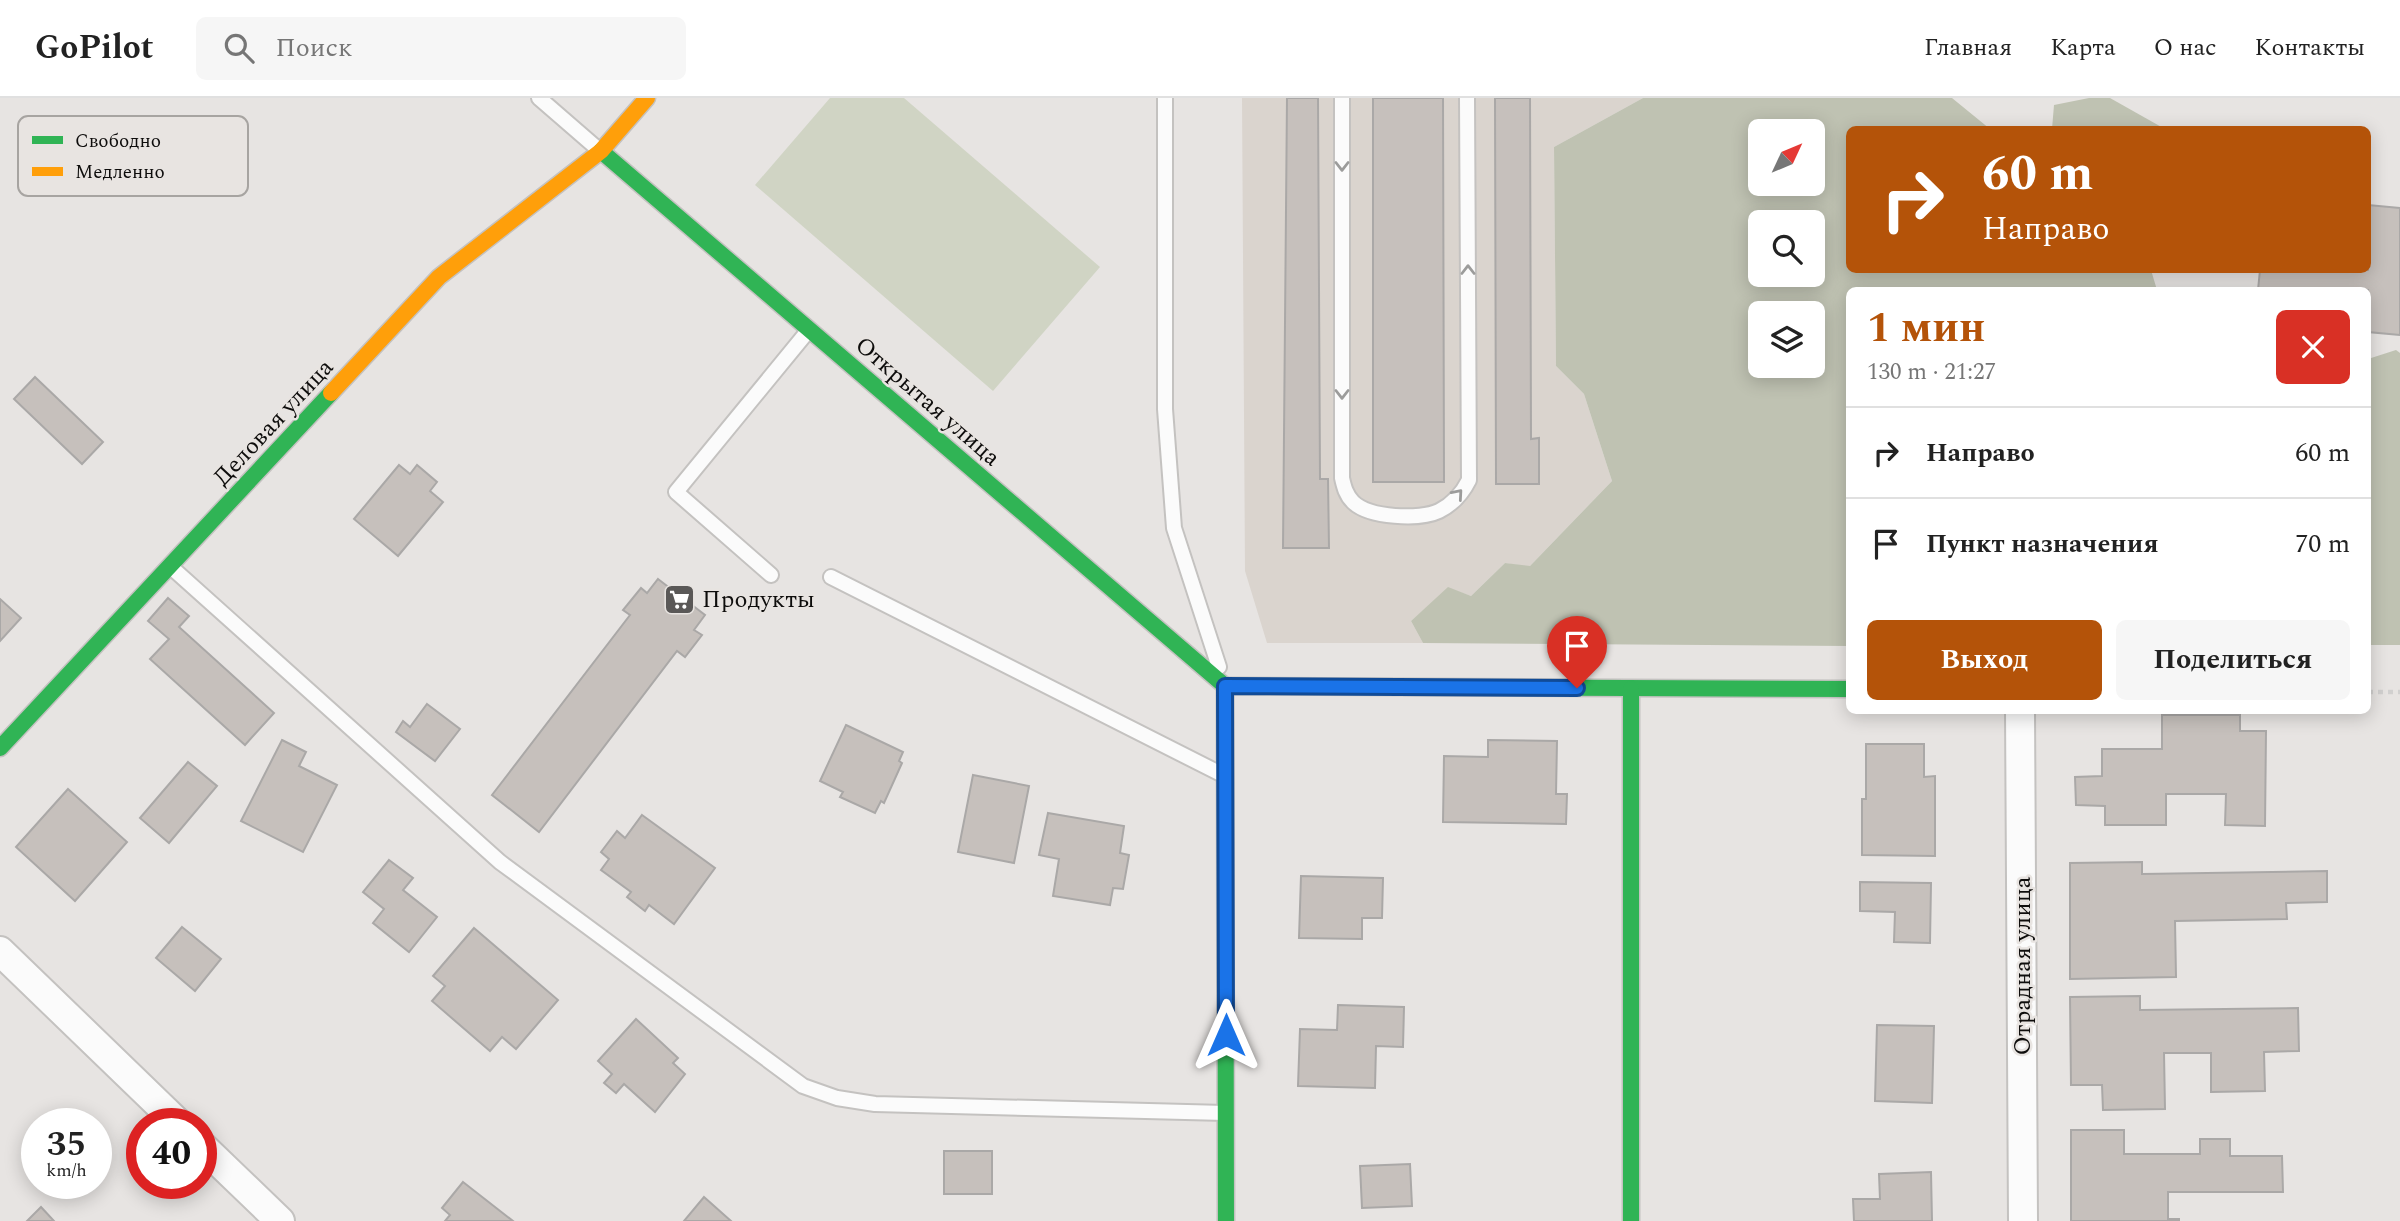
<!DOCTYPE html>
<html lang="ru">
<meta charset="utf-8">
<style>
body{margin:0;font-family:Spectral,serif;background:#f6f6f6;color:#222;height:100vh;display:flex;flex-direction:column;font-size:26px;white-space:nowrap}
*{box-sizing:border-box;margin:0}
p{font-size:23px;color:#767676}
.icon{flex:none;width:38px;height:38px;fill:none;stroke:currentColor;stroke-width:2;stroke-linecap:round;stroke-linejoin:round}
.map{position:relative;flex:1;overflow:hidden}
.side{position:absolute;left:1846px;top:189px;width:525px;height:427px;display:flex;flex-direction:column;background:#fff;border-radius:10px;box-shadow:0 4px 18px #0003}
.side>*{flex:none}
.guide{position:absolute;left:1846px;top:28px;width:525px;height:147px;border-radius:10px;box-shadow:0 4px 18px #0003;background:#b45309;color:#fff;overflow:hidden}
.needle{width:46px;rotate:46deg}
.buttons{position:absolute;left:1748px;top:21px;display:grid;gap:14px}
.buttons a{display:grid;place-items:center;width:77px;height:77px;border-radius:10px;background:#fff;box-shadow:0 4px 18px #0003;font-size:35px}
.speed{position:absolute;left:21px;top:1010px;display:flex;gap:14px;font-size:35px;font-weight:700;text-align:center}
.speed>*{display:grid;place-content:center;width:91px;height:91px;border-radius:50%;background:#fff;box-shadow:0 4px 18px #0003;line-height:1}
.speed small{font-size:18px;font-weight:400}
.speed .limit{border:10px solid #d22;background:#fff;color:#111}
.pin{position:absolute;display:grid;place-items:center;width:60px;height:60px;color:#fff;margin:-72px -30px;border-radius:50% 50% 50% 0;rotate:-45deg;box-shadow:0 0 7px #0007}
.pin .icon{rotate:45deg}
.me{position:absolute;width:77px;margin:-38px;rotate:0deg;stroke-linejoin:round;filter:drop-shadow(0 0 5px #0008)}
.turn{display:flex;align-items:center;gap:24px;height:147px;padding:0 21px;font-size:32px}
.turn .icon{width:91px;height:91px;stroke-width:2.5}
.turn b{display:block;font-size:49px;line-height:60px}
.round{display:grid;place-items:center;flex:none;width:74px;height:74px;border-radius:10px;background:#f6f6f6}
.summary{display:flex;align-items:center;justify-content:space-between;height:119px;padding:0 21px}
h1{font-size:42px;font-weight:700;line-height:52px;color:#b45309}
.primary-button{display:flex;gap:14px;margin-top:auto;padding:14px 21px}
.primary-button a{flex:1;height:80px;border-radius:10px;background:#b45309;color:#fff;font-size:28px;font-weight:700;line-height:80px;text-align:center}
.primary-button a+a{background:#f6f6f6;color:#222}
ul{padding:0;list-style:none}
li{display:flex;align-items:center;gap:21px;height:91px;padding:0 21px;border-top:2px solid #e0e0e0}
li div{flex:1}
li b{display:block;font-size:26px}
li em{font-style:normal}
header{display:flex;align-items:center;gap:42px;box-sizing:border-box;height:98px;padding:0 35px;background:#fff;border-bottom:2px solid #e0e0e0}
header strong{font-size:33px}
nav{display:flex;gap:38px;margin-inline-start:auto;font-size:24px}
.search{width:490px;height:63px;background:#f6f6f6;display:flex;align-items:center;gap:18px;box-sizing:border-box;padding:0 24px;border-radius:10px;color:#767676;font-size:26px}
.map>svg:first-child{display:block}
.built{fill:#dad4ce}
.green{fill:#d0d4c4}
.forest{fill:#bfc2b2;fill-rule:evenodd}
.building{fill:#c6c0bc;stroke:#aaa8a7;stroke-width:2}
.lines{fill:none;stroke-linecap:round;stroke-linejoin:round}
.lane-casing{stroke:#c4c2c0;stroke-width:18}
.street-casing{stroke:#c4c2c0;stroke-width:32}
.fast-casing{stroke:#c4c2c0;stroke-width:19}
.slow-casing{stroke:#c4c2c0;stroke-width:19}
.path{stroke:#d1d0cf;stroke-width:4.5;stroke-dasharray:5 5;stroke-linecap:butt}
.lane{stroke:#fbfbfb;stroke-width:14}
.street{stroke:#fbfbfb;stroke-width:28}
.fast{stroke:#30b455;stroke-width:16}
.slow{stroke:#ff9f0a;stroke-width:16}
.oneway{stroke:#9c9c9b}
.route-casing{stroke:#114b97;stroke-width:18}
.route{stroke:#1a73e8;stroke-width:12}
.labels{text-anchor:middle;stroke-width:5;stroke-linejoin:round;paint-order:stroke}
.street-label{font-size:24px;fill:#0e0d0c;stroke:#e8e4e1}
.poi-label{font-size:24px;fill:#0e0d0c;stroke:#e8e4e1;text-anchor:start}
.key{fill:#e8e4e1;stroke:#a7a4a1;stroke-width:2}
.key-label{font-size:19px;fill:#0e0d0c}
</style>
<header>
<strong>GoPilot</strong>
<div class="search"><svg class="icon" aria-label="search" viewBox="0 0 24 24"><circle cx="10" cy="10" r="6"/><path d="M15 15l6 6"/></svg>Поиск</div>
<nav><a>Главная</a><a>Карта</a><a>О нас</a><a>Контакты</a></nav>
</header>
<div class="map">
<svg width="2400" height="1123" viewBox="0 0 2400 1123">
<rect width="100%" height="100%" fill="#e7e4e2"/>
<polygon class="built" points="1242,0 1643,0 1554,49 1556,268 1584,296 1612,383 1529,469 1505,465 1471,498 1448,490 1411,523 1423,545 1267,545 1245,473"/>
<polygon class="green" points="830,0 904,0 1100,169 993,293 755,87"/>
<g class="forest">
<path d="M1643 0H1952L1990 31 1850 32V172H2151L2157 192H1850V548L1423 545 1411 523 1448 489 1471 498 1505 465 1530 468 1612 383 1584 296 1556 268 1554 49ZM1760 33H1813V86H1760ZM1760 124H1813V177H1760ZM1760 215H1813V268H1760Z"/>
<polygon points="2089,0 2110,0 2165,31 2052,31 2054,7"/>
<polygon points="2396,252 2400,255 2400,547 2368,547 2368,261"/>
</g>
<g class="building">
<polygon points="1287,0 1318,0 1320,381 1328,381 1329,450 1283,450"/>
<polygon points="1373,0 1443,0 1444,384 1373,384"/>
<polygon points="1495,0 1530,0 1531,341 1539,340 1539,386 1496,386"/>
<polygon points="2368,107 2400,110 2400,237 2368,234 2368,192 2258,192 2260,172 2368,172"/>
<polygon points="35,279 103,344 82,366 14,301"/>
<polygon points="399,367 410,376 417,367 437,384 430,393 443,404 398,458 354,421"/>
<polygon points="658,481 671,491 678,490 691,500 692,507 705,517 694,532 702,537 685,559 677,553 539,734 492,697 630,517 623,512 641,490 647,495"/>
<polygon points="168,500 189,518 179,529 274,615 245,647 150,561 169,541 148,523"/>
<polygon points="0,501 21,520 0,543"/>
<polygon points="427,606 460,631 435,663 396,634 403,623 410,629"/>
<polygon points="2162,617 2240,617 2240,633 2266,633 2265,728 2225,727 2226,696 2166,696 2166,727 2105,727 2105,708 2076,707 2075,679 2102,678 2102,651 2162,651"/>
<polygon points="846,627 903,654 899,663 902,665 884,705 881,703 875,715 840,699 843,694 820,683"/>
<polygon points="282,642 306,654 299,668 337,687 303,754 241,723"/>
<polygon points="1488,642 1557,643 1556,696 1567,696 1566,726 1443,724 1444,658 1488,659"/>
<polygon points="1866,646 1924,646 1924,679 1935,678 1935,758 1862,757 1862,701 1866,701"/>
<polygon points="188,664 217,688 169,745 140,720"/>
<polygon points="973,677 1029,688 1014,765 958,754"/>
<polygon points="68,691 127,744 75,803 16,749"/>
<polygon points="1048,715 1124,728 1120,755 1129,757 1123,791 1113,790 1110,807 1053,798 1059,761 1039,757"/>
<polygon points="642,717 715,770 674,826 649,807 645,813 627,799 631,794 601,772 609,761 601,754 617,733 625,740"/>
<polygon points="389,762 413,780 403,792 437,819 409,854 373,825 384,811 363,794"/>
<polygon points="2142,764 2142,776 2327,773 2327,804 2286,805 2287,821 2175,823 2176,879 2070,881 2070,765"/>
<polygon points="1301,778 1383,780 1382,820 1362,820 1362,841 1299,840"/>
<polygon points="1860,784 1931,785 1930,845 1894,844 1895,814 1860,813"/>
<polygon points="182,829 221,861 195,893 156,860"/>
<polygon points="474,830 558,902 516,951 502,939 490,953 432,903 445,888 433,878"/>
<polygon points="2140,898 2140,912 2298,910 2299,953 2264,954 2265,993 2211,994 2211,955 2164,955 2165,1011 2103,1012 2102,987 2071,987 2070,899"/>
<polygon points="1338,907 1404,909 1403,949 1376,948 1375,990 1298,988 1300,931 1337,932"/>
<polygon points="636,921 678,960 673,965 685,976 655,1014 624,986 616,995 604,985 612,976 598,963"/>
<polygon points="1877,927 1934,928 1932,1005 1875,1003"/>
<polygon points="2071,1032 2124,1032 2124,1056 2200,1056 2200,1041 2230,1041 2230,1058 2282,1058 2283,1094 2168,1094 2168,1121 2179,1121 2179,1123 2071,1123"/>
<rect x="944" y="1053" width="48" height="43"/>
<polygon points="1410,1066 1412,1108 1362,1110 1360,1068"/>
<polygon points="1931,1074 1932,1123 1854,1123 1853,1101 1880,1101 1879,1076"/>
<polygon points="463,1084 513,1123 445,1123 450,1117 442,1110"/>
<polygon points="704,1099 731,1123 684,1123"/>
<polygon points="41,1109 54,1123 27,1123"/>
</g>
<g class="lines">
<defs>
<g id="lane">
<polyline points="539,0 599,52"/>
<polyline points="1165,0 1165,311 1174,430 1219,569"/>
<path d="M1342 0V380C1344 389 1346 397 1353 404 1369 420 1420 422 1439 413 1453 406 1462 396 1469 382L1467 0"/>
<polyline points="171,469 500,764 803,988 837,1000 875,1006 1225,1015"/>
<polyline points="771,477 676,394 808,233"/>
<polyline points="831,479 1223,677"/>
</g>
<g id="street">
<polyline points="2020,612 2023,1123"/>
<polyline points="0,853 179,1026"/>
<polyline points="201,1047 280,1123"/>
</g>
<g id="fast">
<polyline points="601,53 1225,588"/>
<polyline points="1225,588 1850,591"/>
<polyline points="1225,588 1226,1123"/>
<polyline points="1631,591 1631,1123"/>
<polyline points="0,650 331,295"/>
</g>
<polyline id="slow" points="331,295 439,179 601,53 647,0"/>
</defs>
<use href="#lane" class="lane-casing"/>
<use href="#street" class="street-casing"/>
<use href="#fast" class="fast-casing"/>
<use href="#slow" class="slow-casing"/>
<polyline class="path" points="2368,594 2400,594"/>
<use href="#lane" class="lane"/>
<use href="#street" class="street"/>
<use href="#fast" class="fast"/>
<use href="#slow" class="slow"/>
</g>
<defs><path id="oneway-chevron" d="M-2-3.5L2.5 0L-2 3.5" fill="none" stroke-width="1.6" stroke-linecap="round" stroke-linejoin="round" transform="scale(1.75)"/></defs>
<g class="oneway">
<use href="#oneway-chevron" transform="translate(1342 68) rotate(90)"/>
<use href="#oneway-chevron" transform="translate(1468 172) rotate(-90)"/>
<use href="#oneway-chevron" transform="translate(1342 296) rotate(90)"/>
<use href="#oneway-chevron" transform="translate(1458 396) rotate(-49)"/>
</g>
<g class="lines">
<defs>
<polyline id="route" points="1226,937 1225,588 1577,590"/>
</defs>
<use href="#route" class="route-casing"/>
<use href="#route" class="route"/>
</g>
<defs>
<symbol id="supermarket-square" viewBox="-11 -11 22 22"><rect x="-9" y="-9" width="18" height="18" rx="4" fill="#5a5857" stroke="#e8e4e1"/><path d="M-6-5.5h2.5l.6 2H6L4.5 2H-2.5L-4.4-4H-6ZM-1.5 3.2a1.3 1.3 0 1 0 .1 0ZM3 3.2a1.3 1.3 0 1 0 .1 0Z" fill="#fff"/></symbol>
</defs>
<g fill-rule="evenodd">
<use href="#supermarket-square" x="662" y="484" width="35" height="35"/>
</g>
<g class="labels">
<g class="street-label">
<text transform="translate(928 303) rotate(41)" y="8">Открытая улица</text>
<text transform="translate(273 324) rotate(-47)" y="8">Деловая улица</text>
<text transform="translate(2022 868) rotate(-90)" y="8">Отрадная улица</text>
</g>
<g class="poi-label">
<text x="702" y="509">Продукты</text>
</g>
</g>
<rect x="18" y="18" width="230" height="80" rx="10" class="key"/>
<rect x="32" y="38" width="31" height="8" fill="#30b455"/>
<rect x="32" y="69" width="31" height="9" fill="#ff9f0a"/>
<g class="key-label">
<text x="75" y="49">Свободно</text>
<text x="75" y="80">Медленно</text>
</g>
</svg>
<div class="buttons">
<a><svg class="needle" viewBox="-14 -14 28 28"><path d="M0-13l5 13h-10z" fill="#e53935"/><path d="M0 13l5-13h-10z" fill="#767676"/></svg></a>
<a><svg class="icon" aria-label="search" viewBox="0 0 24 24"><circle cx="10" cy="10" r="6"/><path d="M15 15l6 6"/></svg></a>
<a><svg class="icon" aria-label="layers" viewBox="0 0 24 24"><path d="M12 4l9 5-9 5-9-5zM3 14l9 5 9-5"/></svg></a>
</div>
<div class="speed"><div>35<small>km/h</small></div><div class="limit">40</div></div>
<div class="pin" style="left:1577px;top:590px;background:#d93025"><svg class="icon" aria-label="arrive" viewBox="0 0 24 24"><path d="M6 21V4h12l-3 4 3 4H6"/></svg></div>
<svg class="me" style="left:1226px;top:937px" viewBox="-20 -20 40 40"><path d="M0-17L14 15 0 8-14 15z" fill="#1a73e8" stroke="#fff" stroke-width="4"/></svg>
<div class="guide">
<div class="turn"><svg class="icon" aria-label="right" viewBox="0 0 24 24"><path d="M7 20v-9h11M14 6l5 5-5 5"/></svg><div><b>60 m</b>Направо</div></div>
</div>
<section class="side">
<div class="summary"><div><h1>1 мин</h1><p>130 m · 21:27</p></div><a class="round" style="background:#d93025;color:#fff"><svg class="icon" aria-label="close" viewBox="0 0 24 24"><path d="M6 6l12 12M18 6L6 18"/></svg></a></div>
<ul>
<li><svg class="icon" aria-label="right" viewBox="0 0 24 24"><path d="M7 20v-9h11M14 6l5 5-5 5"/></svg><div><b>Направо</b></div><em>60 m</em></li>
<li><svg class="icon" aria-label="arrive" viewBox="0 0 24 24"><path d="M6 21V4h12l-3 4 3 4H6"/></svg><div><b>Пункт назначения</b></div><em>70 m</em></li>
</ul>
<div class="primary-button"><a>Выход</a><a>Поделиться</a></div>
</section>
</div>
